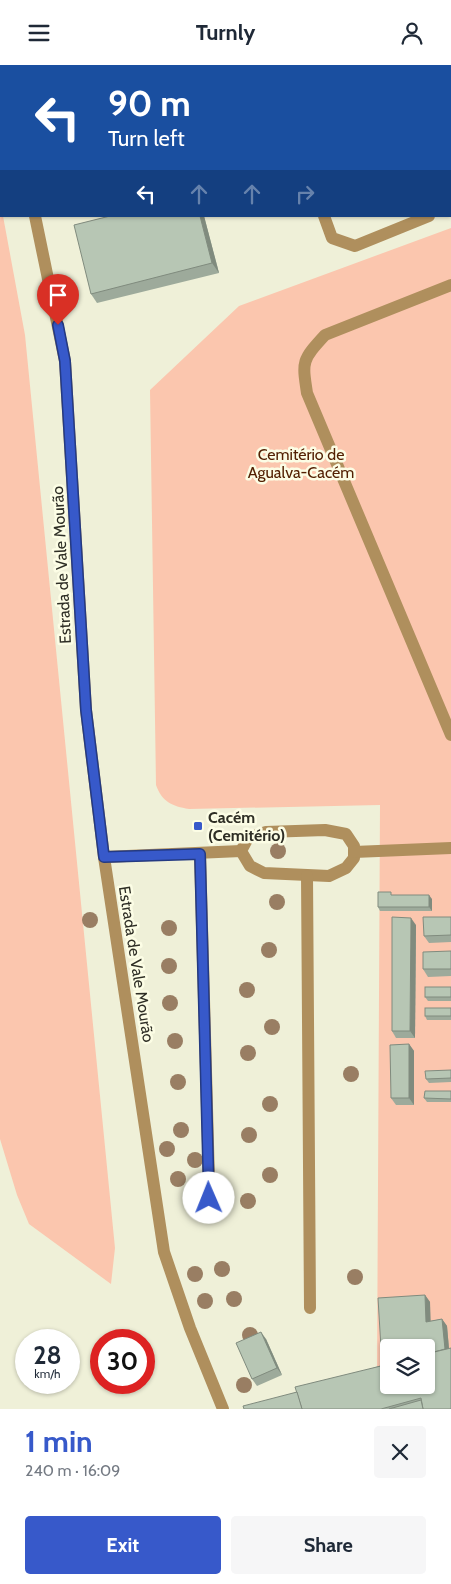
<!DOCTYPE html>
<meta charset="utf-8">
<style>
body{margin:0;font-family:Cabin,sans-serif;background:#f6f6f7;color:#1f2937;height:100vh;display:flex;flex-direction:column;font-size:19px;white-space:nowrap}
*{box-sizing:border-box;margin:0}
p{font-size:16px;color:#747a83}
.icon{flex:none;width:28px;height:28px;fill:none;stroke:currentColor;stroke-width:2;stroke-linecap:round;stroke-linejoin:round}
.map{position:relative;height:1344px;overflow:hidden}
.side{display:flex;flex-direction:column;background:#fff;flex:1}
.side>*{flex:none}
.hud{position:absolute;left:0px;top:0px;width:451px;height:152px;box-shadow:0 1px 4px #0004;background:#1a4fa0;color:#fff;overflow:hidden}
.buttons{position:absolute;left:380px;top:1274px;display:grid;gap:10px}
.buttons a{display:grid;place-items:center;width:55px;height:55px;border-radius:5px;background:#fff;box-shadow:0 1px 4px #0004;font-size:25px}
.speed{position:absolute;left:15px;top:1264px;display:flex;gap:10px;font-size:25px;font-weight:700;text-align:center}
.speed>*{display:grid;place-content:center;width:65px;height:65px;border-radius:50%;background:#fff;box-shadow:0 1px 4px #0004;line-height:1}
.speed small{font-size:12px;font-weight:400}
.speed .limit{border:8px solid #d22;background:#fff;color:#111}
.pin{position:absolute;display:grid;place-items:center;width:42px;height:42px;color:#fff;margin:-51px -21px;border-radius:50% 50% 50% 0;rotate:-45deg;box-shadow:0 0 5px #0007}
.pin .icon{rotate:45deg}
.me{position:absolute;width:55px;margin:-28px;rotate:359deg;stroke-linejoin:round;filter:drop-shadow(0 0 4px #0008)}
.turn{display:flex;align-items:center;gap:18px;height:105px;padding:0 25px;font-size:22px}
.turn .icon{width:65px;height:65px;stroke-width:2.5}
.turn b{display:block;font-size:35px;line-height:42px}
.lanes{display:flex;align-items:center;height:48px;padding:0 25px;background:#0003;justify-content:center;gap:25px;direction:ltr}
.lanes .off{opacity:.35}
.round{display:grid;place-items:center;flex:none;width:52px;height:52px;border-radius:5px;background:#f6f6f7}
.head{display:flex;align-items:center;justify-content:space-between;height:85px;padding:0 25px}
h1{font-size:30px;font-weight:700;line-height:38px;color:#3759ca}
.cta{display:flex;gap:10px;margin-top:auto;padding:10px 25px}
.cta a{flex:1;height:58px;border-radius:5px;background:#3759ca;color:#fff;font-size:20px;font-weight:700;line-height:58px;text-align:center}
.cta a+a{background:#f6f6f7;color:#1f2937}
header{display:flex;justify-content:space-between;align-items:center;height:65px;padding:0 25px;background:#fff;font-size:22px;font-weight:700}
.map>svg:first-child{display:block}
.green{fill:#fbc6ae}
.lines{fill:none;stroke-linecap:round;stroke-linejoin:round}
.minor{stroke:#af8f5d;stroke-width:12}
.tree{fill:#997e63}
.wall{fill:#9daa9b}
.shaded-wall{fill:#808b7e}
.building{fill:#b7c6b4;stroke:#808b7e}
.route-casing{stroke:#243a83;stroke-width:12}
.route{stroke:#3759ca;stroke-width:9}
.poi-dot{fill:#3759ca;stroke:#fcfde5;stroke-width:2}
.labels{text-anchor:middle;stroke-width:5;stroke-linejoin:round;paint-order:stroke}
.park-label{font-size:16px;fill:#532103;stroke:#fcfde5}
.street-label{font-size:16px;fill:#2e2e25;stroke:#fcfde5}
.poi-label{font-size:16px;font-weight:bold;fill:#2e2e25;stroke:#fcfde5;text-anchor:start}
</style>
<header><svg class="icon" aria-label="menu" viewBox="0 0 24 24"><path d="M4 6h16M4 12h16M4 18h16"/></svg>Turnly<svg class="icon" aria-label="person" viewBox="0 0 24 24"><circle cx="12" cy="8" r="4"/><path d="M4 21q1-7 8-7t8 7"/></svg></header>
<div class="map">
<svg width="451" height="1344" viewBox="0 0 451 1344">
<rect width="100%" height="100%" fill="#eff0d8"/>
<g class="green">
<polygon points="0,137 1,151 3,151 25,270 115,1183 111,1219 29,1159 17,1130 0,1074"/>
<path d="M451 163V1293L426 1282H389V1308L377 1311 380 740 189 744C172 741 162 737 156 720L150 325 239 241Z"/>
</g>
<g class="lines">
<g class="minor">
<polyline points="8,0 9,1"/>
<polyline points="277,0 277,1"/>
<polyline points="450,143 451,143"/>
<polyline points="35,151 65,296 86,645 104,792 164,1187 190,1263 223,1344"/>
<polyline points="324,151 332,173 355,181 429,151"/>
<path d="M451 220 325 270C302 295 302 296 307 328L451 670"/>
<polygon points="325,765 346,769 354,781 354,793 346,803 329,811 264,808 250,801 241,786 248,773 266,767"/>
<polyline points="354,787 451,783"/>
<polyline points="200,789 210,1152"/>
<polyline points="104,792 241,786"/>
<polyline points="307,811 310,1243"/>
</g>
</g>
<g class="tree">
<circle cx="278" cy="786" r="8"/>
<circle cx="277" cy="837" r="8"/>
<circle cx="90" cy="855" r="8"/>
<circle cx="169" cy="863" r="8"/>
<circle cx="269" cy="885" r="8"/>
<circle cx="169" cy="901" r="8"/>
<circle cx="247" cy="925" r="8"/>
<circle cx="170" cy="938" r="8"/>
<circle cx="272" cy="962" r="8"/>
<circle cx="175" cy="976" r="8"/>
<circle cx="248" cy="988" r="8"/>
<circle cx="351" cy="1009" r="8"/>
<circle cx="178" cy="1017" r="8"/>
<circle cx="270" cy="1039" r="8"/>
<circle cx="181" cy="1065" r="8"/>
<circle cx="249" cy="1070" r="8"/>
<circle cx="167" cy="1084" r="8"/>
<circle cx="195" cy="1095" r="8"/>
<circle cx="270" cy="1110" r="8"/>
<circle cx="178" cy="1114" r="8"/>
<circle cx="248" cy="1136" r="8"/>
<circle cx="222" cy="1204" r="8"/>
<circle cx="195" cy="1209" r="8"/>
<circle cx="355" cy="1212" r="8"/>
<circle cx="234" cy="1234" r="8"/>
<circle cx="205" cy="1236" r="8"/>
<circle cx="250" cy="1270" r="8"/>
<circle cx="244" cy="1320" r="8"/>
</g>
<g class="wall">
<polygon points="110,151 204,151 219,208 97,238 91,229"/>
<polygon points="394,830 432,834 432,846 380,846 378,842"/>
<polygon points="451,852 451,877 429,878 424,871"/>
<polygon points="416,860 415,973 396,973 392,966"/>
<polygon points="451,886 451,911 428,912 423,904"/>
<polygon points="451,922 451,936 428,936 425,932"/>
<polygon points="451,943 451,955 427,955 425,951"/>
<polygon points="409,979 414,986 414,1040 396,1040 391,1033"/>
<polygon points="451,1005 451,1017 429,1018 426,1014"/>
<polygon points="451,1026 451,1037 427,1037 424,1033"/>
<polygon points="425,1230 430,1237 430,1256 442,1254 447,1261 449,1283 451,1344 244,1344 382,1300"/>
<polygon points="266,1274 282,1310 257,1321 252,1314"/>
</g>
<g class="shaded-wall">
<polygon points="200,151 204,151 219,208 212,198"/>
<polygon points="429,830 432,834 432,846 429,842"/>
<polygon points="411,853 416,860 415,973 410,966"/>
<polygon points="409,979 414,986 414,1040 409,1033"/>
<polygon points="425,1230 430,1237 431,1264 426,1257"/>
<polygon points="442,1254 447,1261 450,1296 445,1289"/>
<polygon points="261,1267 266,1274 282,1310 277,1303"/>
</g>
<g class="building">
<polygon points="110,151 200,151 212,198 91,229 74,160"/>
<polygon points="378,827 391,827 391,830 429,830 429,842 378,842"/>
<polygon points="392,852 411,853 410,966 392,966"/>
<polygon points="423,852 451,852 451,870 424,871"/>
<polygon points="451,886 451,904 423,904 423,887"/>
<rect x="425" y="922" width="26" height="10"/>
<rect x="425" y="943" width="26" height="8"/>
<polygon points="409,979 409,1033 391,1033 390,980"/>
<polygon points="451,1005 451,1013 426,1014 425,1006"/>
<polygon points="425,1026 451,1026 451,1034 424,1033"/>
<polygon points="425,1230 426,1257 442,1254 445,1284 426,1289 426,1282 389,1282 389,1299 382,1300 378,1233"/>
<polygon points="261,1267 277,1303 252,1314 236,1278"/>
<polygon points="451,1283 451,1344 423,1344 421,1333 381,1344 302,1344 295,1322 389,1299 389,1320 426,1320 426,1289"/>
<polygon points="297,1327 302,1344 244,1344 243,1341"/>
<polygon points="421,1335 423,1344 389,1344"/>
</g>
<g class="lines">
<defs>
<polyline id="route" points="58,260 65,296 86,645 104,792 200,789 209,1133"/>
</defs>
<use href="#route" class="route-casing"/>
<use href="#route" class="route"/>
</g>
<rect class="poi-dot" x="193" y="756" width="10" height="10" rx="2.5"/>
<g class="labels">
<g class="park-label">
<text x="301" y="395">Cemitério de<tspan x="301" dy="18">Agualva-Cacém</tspan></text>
</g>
<g class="street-label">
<text transform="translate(61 500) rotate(-93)" y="6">Estrada de Vale Mourão</text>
<text transform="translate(137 899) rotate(81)" y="6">Estrada de Vale Mourão</text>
</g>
<g class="poi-label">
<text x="208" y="758">Cacém<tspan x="208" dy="18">(Cemitério)</tspan></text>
</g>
</g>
</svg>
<div class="buttons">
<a><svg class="icon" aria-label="layers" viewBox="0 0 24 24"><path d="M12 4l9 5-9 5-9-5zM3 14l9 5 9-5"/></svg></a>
</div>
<div class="speed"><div>28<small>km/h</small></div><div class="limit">30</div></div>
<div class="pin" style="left:58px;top:260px;background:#d93025"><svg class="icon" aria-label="arrive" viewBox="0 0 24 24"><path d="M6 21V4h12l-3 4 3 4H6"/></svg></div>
<svg class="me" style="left:209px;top:1133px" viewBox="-20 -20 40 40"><circle r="19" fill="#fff"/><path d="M0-13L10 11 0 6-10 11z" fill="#3759ca"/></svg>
<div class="hud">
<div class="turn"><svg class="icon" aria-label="left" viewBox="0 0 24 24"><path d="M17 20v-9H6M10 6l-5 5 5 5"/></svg><div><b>90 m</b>Turn left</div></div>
<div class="lanes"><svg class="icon" aria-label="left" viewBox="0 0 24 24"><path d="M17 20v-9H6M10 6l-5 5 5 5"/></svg><svg class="icon off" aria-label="ahead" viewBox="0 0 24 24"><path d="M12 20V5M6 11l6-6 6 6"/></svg><svg class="icon off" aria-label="ahead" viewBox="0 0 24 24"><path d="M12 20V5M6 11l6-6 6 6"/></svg><svg class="icon off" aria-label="right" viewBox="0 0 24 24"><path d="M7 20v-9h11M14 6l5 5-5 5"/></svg></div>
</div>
</div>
<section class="side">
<div class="head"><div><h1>1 min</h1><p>240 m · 16:09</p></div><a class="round"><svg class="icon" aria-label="close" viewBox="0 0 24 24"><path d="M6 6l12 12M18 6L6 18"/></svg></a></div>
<div class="cta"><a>Exit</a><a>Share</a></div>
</section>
